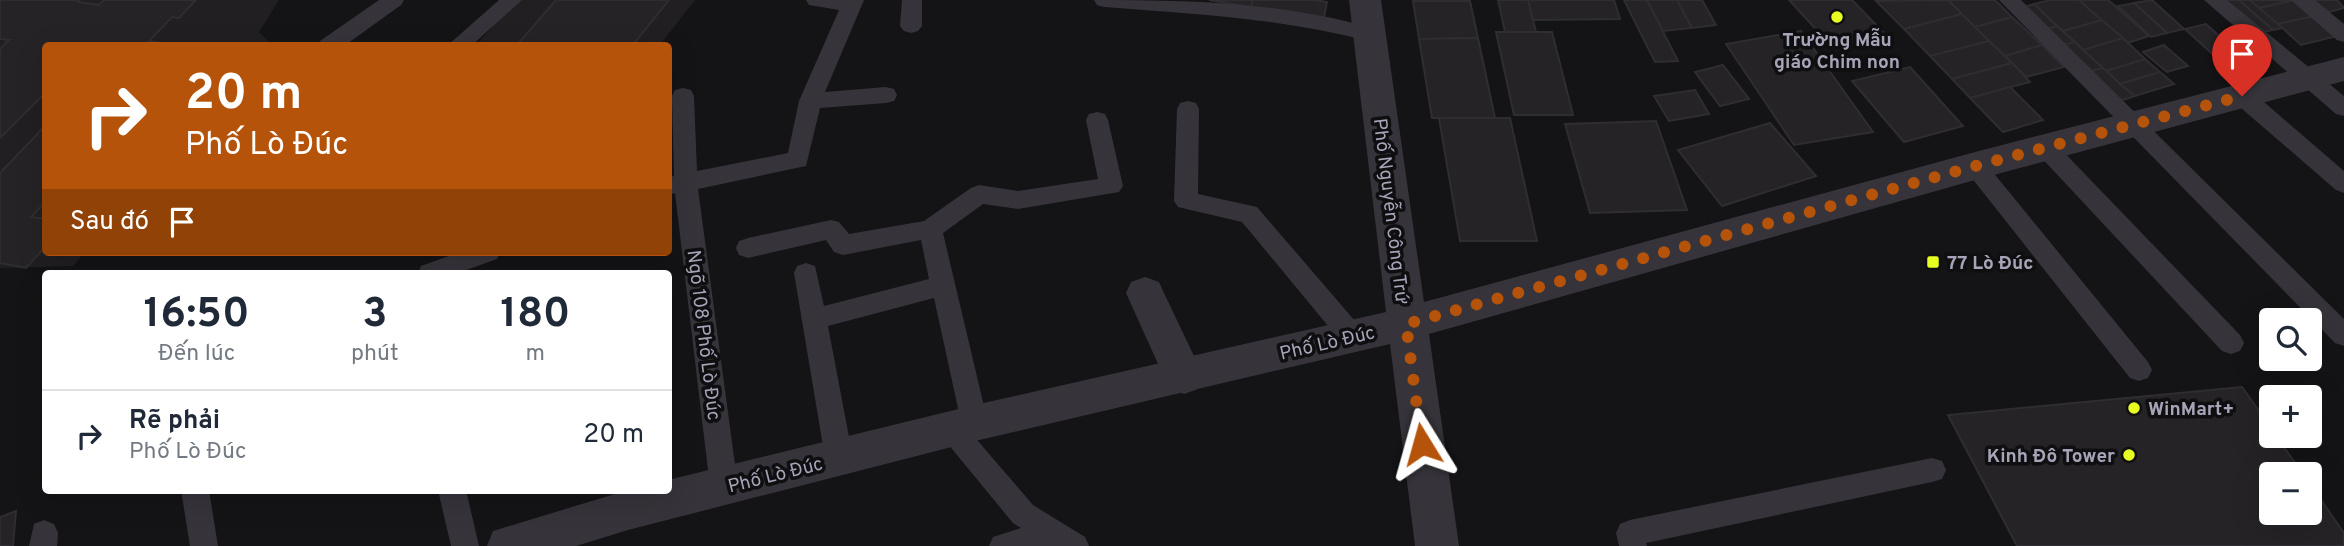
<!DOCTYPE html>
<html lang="vi">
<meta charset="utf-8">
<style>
body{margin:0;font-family:Overpass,sans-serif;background:#f6f6f7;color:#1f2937;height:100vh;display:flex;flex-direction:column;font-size:26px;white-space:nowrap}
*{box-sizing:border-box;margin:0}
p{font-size:23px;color:#747a83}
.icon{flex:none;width:38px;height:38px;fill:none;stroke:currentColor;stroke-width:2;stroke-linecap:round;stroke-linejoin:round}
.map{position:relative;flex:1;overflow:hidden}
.side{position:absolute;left:42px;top:270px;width:630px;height:224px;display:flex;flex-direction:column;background:#fff;border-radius:7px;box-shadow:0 7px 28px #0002}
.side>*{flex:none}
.hud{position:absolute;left:42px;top:42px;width:630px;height:214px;border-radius:7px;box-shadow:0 7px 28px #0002;background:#b45309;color:#fff;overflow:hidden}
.controls{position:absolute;left:2259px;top:308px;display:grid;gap:14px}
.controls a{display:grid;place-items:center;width:63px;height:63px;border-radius:7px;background:#fff;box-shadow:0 7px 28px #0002;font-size:35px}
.pin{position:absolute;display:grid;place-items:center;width:60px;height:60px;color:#fff;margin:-72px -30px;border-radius:50% 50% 50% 0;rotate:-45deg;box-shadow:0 0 7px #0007}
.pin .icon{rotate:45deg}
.me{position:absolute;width:77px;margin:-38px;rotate:352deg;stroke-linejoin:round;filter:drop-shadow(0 0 5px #0008)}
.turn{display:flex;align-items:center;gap:24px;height:147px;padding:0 28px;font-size:32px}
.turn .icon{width:91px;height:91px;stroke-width:2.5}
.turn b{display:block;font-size:49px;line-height:60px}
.then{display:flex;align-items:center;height:66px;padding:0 28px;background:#0003;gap:14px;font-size:26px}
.eta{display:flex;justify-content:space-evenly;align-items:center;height:119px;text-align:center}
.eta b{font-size:42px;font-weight:700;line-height:49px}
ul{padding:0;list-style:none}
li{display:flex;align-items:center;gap:21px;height:91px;padding:0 28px;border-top:2px solid #e0e1e3}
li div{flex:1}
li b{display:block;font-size:26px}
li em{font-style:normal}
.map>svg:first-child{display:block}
.built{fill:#211f22}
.building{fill:#252326;stroke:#2f2d31;stroke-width:2}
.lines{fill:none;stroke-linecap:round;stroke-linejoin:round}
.service{fill:#36343a;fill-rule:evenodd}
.minor{fill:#36343a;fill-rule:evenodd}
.tertiary{fill:#36343a;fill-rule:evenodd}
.route{stroke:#b45309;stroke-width:12;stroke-dasharray:0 21.6}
.poi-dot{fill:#e6ff21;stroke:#0f0e10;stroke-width:2.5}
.labels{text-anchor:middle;stroke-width:7;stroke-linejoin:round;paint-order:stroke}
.poi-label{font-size:19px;font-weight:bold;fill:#a6a4b7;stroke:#0f0e10;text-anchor:start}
.street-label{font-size:19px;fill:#a6a4b7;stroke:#0f0e10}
</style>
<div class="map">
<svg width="2344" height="546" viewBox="0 0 2344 546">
<rect width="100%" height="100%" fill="#141315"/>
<g class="built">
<polygon points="0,0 279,0 259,32 268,41 264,45 46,46 46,252 85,252 73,266 0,268"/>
<polygon points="516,0 695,0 660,45 475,46"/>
</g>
<g class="building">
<polygon points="0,0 80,0 78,2 99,5 104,0 196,0 179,18 172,17 149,41 180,46 46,46 46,92 0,138 0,49 9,40 0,39"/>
<polygon points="556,0 669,0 632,46 516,46"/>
<polygon points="1209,0 1253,0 1251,7"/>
<polygon points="1253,0 1314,0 1327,2 1323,22 1250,11"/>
<polygon points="1498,0 1528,0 1536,32 1505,32"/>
<polygon points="1528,0 1614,0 1620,19 1533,20"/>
<polygon points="1624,0 1647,0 1678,61 1655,62"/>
<polygon points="1647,0 1677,0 1692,28 1663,31"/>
<polygon points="1677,0 1702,0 1716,25 1692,28"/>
<polygon points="1789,0 1852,0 1885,34 1833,48"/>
<polygon points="1948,0 1995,0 2012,17 1975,27"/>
<polygon points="1948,0 1962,14 1904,29 1876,1"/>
<polygon points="2050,0 2079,0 2102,20 2063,31 2034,4"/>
<polygon points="2079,0 2108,0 2149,36 2127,43"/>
<polygon points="2152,0 2184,29 2167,33 2134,3"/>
<polygon points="2217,0 2239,0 2273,30 2255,34"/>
<polygon points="2239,0 2250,0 2283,28 2273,30"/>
<polygon points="2250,0 2293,0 2259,8"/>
<polygon points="2295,0 2314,16 2278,24 2259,8"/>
<polygon points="2306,0 2337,0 2344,8 2322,14"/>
<polygon points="1413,1 1470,1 1478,38 1419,39"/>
<polygon points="2134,3 2167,33 2151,37 2118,6"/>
<polygon points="2034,4 2057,26 2043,30 2020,8"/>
<polygon points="1962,14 1989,41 1930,56 1904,29"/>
<polygon points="2314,16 2337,36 2301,45 2278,24"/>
<polygon points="2012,17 2042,45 2005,56 1975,27"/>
<polygon points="2102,20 2123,38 2083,50 2063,31"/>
<polygon points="2206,24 2241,56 2220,61 2185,29"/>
<polygon points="2057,26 2075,42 2060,46 2043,30"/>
<polygon points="1801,31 1873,132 1794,145 1726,44"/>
<polygon points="1496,32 1552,32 1573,115 1514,115"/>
<polygon points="1478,38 1495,118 1432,118 1419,39"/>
<polygon points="2123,38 2145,59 2106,71 2083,50"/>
<polygon points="1989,41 2012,63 1952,79 1930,56"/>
<polygon points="2075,42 2083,50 2103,68 2088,72 2060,46"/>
<polygon points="2042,45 2064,67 2026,77 2005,56"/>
<polygon points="2164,45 2188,66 2167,72 2143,52"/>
<polygon points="2145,59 2160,72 2120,84 2106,71"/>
<polygon points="2012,63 2030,82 1970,98 1952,79"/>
<polygon points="1723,65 1749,99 1720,106 1695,72"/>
<polygon points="1910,67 1963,126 1904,142 1852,81"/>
<polygon points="2103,68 2120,84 2135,96 2119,101 2088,72"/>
<polygon points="2160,72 2174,84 2135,96 2120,84"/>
<polygon points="2010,87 2043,120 2003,132 1970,98"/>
<polygon points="1695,90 1709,114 1669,121 1654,96"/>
<polygon points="1439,118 1510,118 1537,241 1460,241"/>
<polygon points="1656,121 1687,210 1590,213 1565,124"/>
<polygon points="1770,123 1816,176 1722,206 1678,150"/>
<polygon points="46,125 46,201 31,217 46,219 46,246 26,268 0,263 0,173"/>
<polygon points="2242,387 2272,429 2272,436 2276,436 2303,474 2272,474 2272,513 2310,513 2310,484 2344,533 2344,546 2017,546 1948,415"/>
<polygon points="16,511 13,546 0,546 0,517"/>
</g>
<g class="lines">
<g class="service">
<polygon points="379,0 404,0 401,5 344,46 318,46 320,41"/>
<polygon points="499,0 522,0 471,46 447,46"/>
<polygon points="806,0 864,0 825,92 886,87 894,89 897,95 894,101 886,103 820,108 806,166 698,189 738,487 734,496 724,499 714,496 710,487 675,193 668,195 668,177 674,176 672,96 675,90 683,88 691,90 694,96 697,171 788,153 799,101 839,10 809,5"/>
<polygon points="902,0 922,0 922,26 918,31 911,33 904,31 900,26"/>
<path d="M1094 0C1190 0 1283 2 1375 29L1379 34 1375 39 1368 41C1281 18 1193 14 1104 7L1097 5Z"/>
<polygon points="1999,0 2021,0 2344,319 2344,346 2335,343"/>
<polygon points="2204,0 2227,0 2344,96 2344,116 2336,114"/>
<polygon points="2291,0 2315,0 2344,24 2344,42 2337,40"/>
<polygon points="2242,88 2250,90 2344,171 2344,193 2336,190 2234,102 2231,96 2234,90"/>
<polygon points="1188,101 1196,103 1199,109 1198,194 1257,207 1361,328 1365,336 1361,344 1352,347 1343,344 1242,222 1178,207 1174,201 1177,109 1180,103"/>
<polygon points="1097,112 1105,114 1108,120 1123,186 1119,192 1018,209 983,204 943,233 988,423 984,431 971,433 1033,505 1085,537 1089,546 989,546 993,537 1021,528 1013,523 943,438 939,430 943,422 952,418 961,422 934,298 828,326 853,458 849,467 839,470 829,467 825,458 794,273 797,266 806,263 815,266 824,306 929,279 921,240 843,255 834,252 826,240 748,258 739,255 736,248 739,241 748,238 831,220 839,222 849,234 924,221 971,188 979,185 1018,191 1098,179 1086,120 1089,114"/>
<polygon points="2046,139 2054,142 2240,335 2244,343 2240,351 2231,354 2222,351 2038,154 2035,148 2038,142"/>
<polygon points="1975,157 1983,160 2148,362 2152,370 2148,378 2139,381 2130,378 1967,172 1963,166 1967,160"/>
<polygon points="460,252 500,252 497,259 458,273 418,273 421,266"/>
<polygon points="1932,458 1942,461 1946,470 1942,479 1932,482 1646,543 1647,546 1619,546 1616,533 1620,524 1630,520"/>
<polygon points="181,490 209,490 218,546 190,546"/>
<polygon points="438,490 466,490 479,546 451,546"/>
<polygon points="44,520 54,524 58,533 57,546 29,546 34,524"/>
</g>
<polygon class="minor" points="1145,277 1159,282 1164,293 1204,377 1198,389 1184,394 1170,389 1164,377 1126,293 1131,282"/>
<polygon class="tertiary" points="1349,0 1381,0 1424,302 1975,152 2344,57 2344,81 1975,180 1429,334 1459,546 1415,546 1390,344 975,441 628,530 576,546 487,546 493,531 628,490 668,490 668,480 975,405 1386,312"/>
</g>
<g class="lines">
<polyline class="route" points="1422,444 1406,324 1975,166 2242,96"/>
</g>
<g class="poi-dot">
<circle cx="1837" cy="17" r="7"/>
<rect x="1926" y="255" width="14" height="14" rx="3.5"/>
<circle cx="2134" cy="408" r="7"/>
<circle cx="2129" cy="455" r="7"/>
</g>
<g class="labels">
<g class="poi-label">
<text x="1837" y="46" text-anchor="middle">Trường Mẫu<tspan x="1837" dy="22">giáo Chim non</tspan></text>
<text x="1947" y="269">77 Lò Đúc</text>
<text x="2148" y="415">WinMart+</text>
<text x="2115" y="462" text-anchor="end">Kinh Đô Tower</text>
</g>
<g class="street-label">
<text transform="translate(1392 211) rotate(83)" y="7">Phố Nguyễn Công Trứ</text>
<text transform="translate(705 335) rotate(83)" y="7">Ngõ 108 Phố Lò Đúc</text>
<text transform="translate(1327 342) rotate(-13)" y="7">Phố Lò Đúc</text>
<text transform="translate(775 474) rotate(-14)" y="7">Phố Lò Đúc</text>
</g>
</g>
</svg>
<div class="controls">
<a><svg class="icon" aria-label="search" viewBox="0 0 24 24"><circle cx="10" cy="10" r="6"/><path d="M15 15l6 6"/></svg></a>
<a>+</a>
<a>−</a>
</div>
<div class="pin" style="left:2242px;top:96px;background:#d93025"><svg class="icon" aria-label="arrive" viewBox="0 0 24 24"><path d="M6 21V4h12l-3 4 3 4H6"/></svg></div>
<svg class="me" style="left:1422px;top:444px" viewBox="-20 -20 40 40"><path d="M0-17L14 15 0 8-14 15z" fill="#b45309" stroke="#fff" stroke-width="4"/></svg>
<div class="hud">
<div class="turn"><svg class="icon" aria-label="right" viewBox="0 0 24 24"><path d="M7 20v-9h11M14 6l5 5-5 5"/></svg><div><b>20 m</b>Phố Lò Đúc</div></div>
<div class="then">Sau đó<svg class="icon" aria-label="arrive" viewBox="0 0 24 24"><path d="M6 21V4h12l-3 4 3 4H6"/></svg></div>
</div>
<section class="side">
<div class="eta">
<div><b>16:50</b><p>Đến lúc</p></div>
<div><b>3</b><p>phút</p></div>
<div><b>180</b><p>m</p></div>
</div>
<ul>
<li><svg class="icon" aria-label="right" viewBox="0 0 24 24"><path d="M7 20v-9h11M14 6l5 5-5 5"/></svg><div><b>Rẽ phải</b><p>Phố Lò Đúc</p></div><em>20 m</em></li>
</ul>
</section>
</div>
